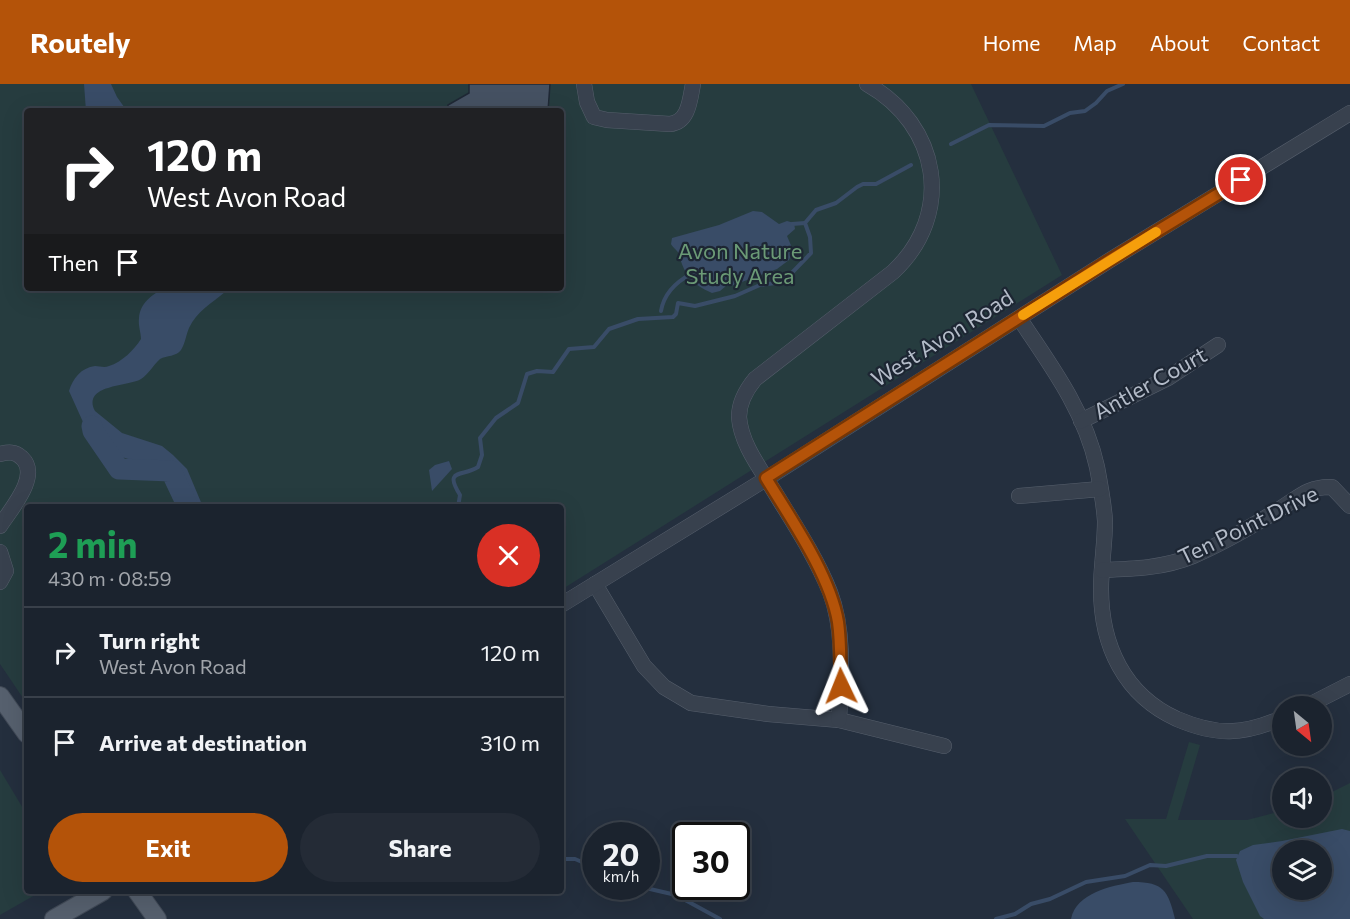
<!DOCTYPE html>
<meta charset="utf-8">
<style>
body{margin:0;font-family:Commissioner,sans-serif;background:#242b36;color:#f1f3f6;height:100vh;display:flex;flex-direction:column;font-size:22px;white-space:nowrap}
*{box-sizing:border-box;margin:0}
p{font-size:20px;color:#a0a4aa}
.icon{flex:none;width:33px;height:33px;fill:none;stroke:currentColor;stroke-width:2;stroke-linecap:round;stroke-linejoin:round}
.map{position:relative;flex:1;overflow:hidden}
.panel{position:absolute;left:24px;top:420px;width:540px;height:390px;display:flex;flex-direction:column;background:#1b232e;border-radius:6px;box-shadow:0 6px 24px #0002,0 0 0 2px #39404a}
.panel>*{flex:none}
.guide{position:absolute;left:24px;top:24px;width:540px;height:183px;border-radius:6px;box-shadow:0 6px 24px #0002,0 0 0 2px #39404a;background:#202124;color:#fff;overflow:hidden}
.needle{width:39px;rotate:151deg}
.buttons{position:absolute;left:1272px;top:612px;display:grid;gap:12px}
.buttons a{display:grid;place-items:center;width:60px;height:60px;border-radius:50%;background:#1b232e;box-shadow:0 6px 24px #0002,0 0 0 2px #39404a;font-size:30px}
.speed{position:absolute;left:582px;top:738px;display:flex;gap:12px;font-size:30px;font-weight:700;text-align:center}
.speed>*{display:grid;place-content:center;width:78px;height:78px;border-radius:50%;background:#1b232e;box-shadow:0 6px 24px #0002,0 0 0 2px #39404a;line-height:1}
.speed small{font-size:15px;font-weight:400}
.speed .limit{border:3px solid #111;border-radius:9px;background:#fff;color:#111}
.pin{position:absolute;display:grid;place-items:center;width:51px;height:51px;color:#fff;margin:-26px;border:3px solid #fff;border-radius:50%;box-shadow:0 2px 6px #0007}
.me{position:absolute;width:66px;margin:-33px;rotate:358deg;stroke-linejoin:round;filter:drop-shadow(0 0 4px #0008)}
.turn{display:flex;align-items:center;gap:21px;height:126px;padding:0 24px;font-size:27px}
.turn .icon{width:78px;height:78px;stroke-width:2.5}
.turn b{display:block;font-size:42px;line-height:51px}
.then{display:flex;align-items:center;height:57px;padding:0 24px;background:#0003;gap:12px;font-size:22px}
.round{display:grid;place-items:center;flex:none;width:63px;height:63px;border-radius:32px;background:#242b36}
.overview{display:flex;align-items:center;justify-content:space-between;height:102px;padding:0 24px}
h1{font-size:36px;font-weight:700;line-height:45px;color:#1e9e55}
.button{display:flex;gap:12px;margin-top:auto;padding:12px 24px}
.button a{flex:1;height:69px;border-radius:36px;background:#b45309;color:#fff;font-size:24px;font-weight:700;line-height:69px;text-align:center}
.button a+a{background:#242b36;color:#f1f3f6}
ul{padding:0;list-style:none}
li{display:flex;align-items:center;gap:18px;height:90px;padding:0 24px;border-top:2px solid #39404a}
li div{flex:1}
li b{display:block;font-size:22px}
li em{font-style:normal}
header{display:flex;align-items:center;gap:36px;box-sizing:border-box;height:84px;padding:0 30px;background:#b45309;color:#fff}
header strong{font-size:28px}
nav{display:flex;gap:33px;margin-inline-start:auto;font-size:21px}
.map>svg:first-child{display:block}
.green{fill:#263c3f;fill-rule:evenodd}
.water{fill:#394c67;fill-rule:evenodd}
.lines{fill:none;stroke-linecap:round;stroke-linejoin:round}
.stream{stroke:#394c67;stroke-width:4}
.river{stroke:#394c67;stroke-width:21}
.building{fill:#455162;stroke:#1f2835;stroke-width:1.5}
.minor-casing{stroke:#565f6c;stroke-width:16}
.major-casing{stroke:#414a57;stroke-width:20}
.minor{stroke:#38414e;stroke-width:15}
.major{stroke:#56606e;stroke-width:18}
.route-casing{stroke:#753606;stroke-width:15}
.route{stroke:#b45309;stroke-width:10}
.slow{stroke:#f59e0b;stroke-width:10}
.labels{text-anchor:middle;stroke-width:4.5;stroke-linejoin:round;paint-order:stroke}
.park-label{font-size:22px;fill:#6b9a76;stroke:#1d2633}
.street-label{font-size:22px;fill:#b4bcc9;stroke:#1d2633}
</style>
<header>
<strong>Routely</strong>
<nav><a>Home</a><a>Map</a><a>About</a><a>Contact</a></nav>
</header>
<div class="map">
<svg width="1350" height="835" viewBox="0 0 1350 835">
<rect width="100%" height="100%" fill="#242f3e"/>
<g class="green">
<path d="M0 0H971L1062 191 561 506V423H27V620L0 580ZM27 27H561V204H27Z"/>
<path d="M1189 658 1200 661 1178 736H1247L1282 727V734H1322V713L1350 699V835H1193L1125 735H1166ZM1282 766H1322V806H1282Z"/>
<polygon points="0,686 27,731 27,807 42,807 0,831"/>
</g>
<g class="water">
<polygon points="84,0 111,0 117,13 127,27 86,27"/>
<path d="M753 127 762 128 779 140 787 137 794 139 795 145 787 152 793 166 789 176 777 185 731 202H726L720 207 712 209C692 200 685 192 679 171 678 166 673 164 671 160L672 154 719 141Z"/>
<path d="M164 204H226L225 208C212 219 197 227 189 244 186 251 185 260 181 266 176 273 167 271 160 275 153 281 149 290 141 295 128 303 82 300 95 327L122 349 162 362 173 371 187 385 203 423H181L173 403 153 385 138 378 112 370 100 361 83 338 69 307C73 294 81 284 95 282 100 282 104 284 109 282 122 278 134 266 141 255 141 248 138 242 139 234 140 219 152 211 164 204Z"/>
<polygon points="449,377 452,385 432,407 429,386 435,381"/>
<path d="M1342 745 1350 747V835H1264L1260 832 1243 798 1236 776 1240 767 1253 761 1282 757ZM1322 766V806H1282V766Z"/>
<path d="M1133 798C1164 798 1168 807 1175 835H1071C1076 809 1111 802 1133 798Z"/>
</g>
<g class="lines">
<g class="stream">
<polyline points="951,60 989,41 1044,42 1070,29 1085,27 1096,19 1107,7 1123,0"/>
<polyline points="792,140 805,139"/>
<path d="M661 227C664 209 676 198 691 190"/>
<path d="M458 423 460 411C443 384 463 393 478 383L482 371 480 354 496 334 518 319 527 290 537 287 553 288 569 265 594 263 609 245 638 235 673 233 676 230 678 219 695 222 735 212 760 201 783 198 811 169 810 153 805 139 816 126 836 119 857 103 863 100H876L911 81"/>
<polyline points="561,775 575,775 596,784"/>
<polyline points="637,802 676,811 720,835"/>
<polyline points="996,835 1015,830 1031,820 1050,815 1086,798 1125,792 1150,781 1166,782 1207,772 1237,772"/>
</g>
<polyline class="river" points="92,342 93,347 119,385 171,387 188,423"/>
</g>
<polygon class="building" points="469,0 550,0 548,27 448,27 448,21 469,9"/>
<g class="lines">
<defs>
<g id="minor">
<path d="M584 0 587 18 594 33 607 36 670 40C689 38 690 15 693 0"/>
<path d="M1019 234C1050 280 1085 327 1097 383 1100 399 1104 420 1105 437 1105 460 1101 482 1101 505 1101 561 1124 611 1177 635 1217 652 1243 651 1282 634"/>
<polyline points="1081,337 1168,294 1218,261"/>
<path d="M0 370C8 368 15 367 22 374 41 392 10 426 0 442"/>
<polyline points="1019,412 1100,405"/>
<polyline points="0,468 6,487 0,498"/>
<path d="M1102 486C1133 485 1164 484 1193 472 1219 461 1254 441 1278 426 1298 414 1308 402 1332 403L1350 422"/>
<polyline points="595,500 644,582 664,603 691,619 768,630 839,636 944,662"/>
<polyline points="561,521 766,395 1110,176 1350,29"/>
<polyline points="1307,622 1350,600"/>
<path d="M839 636C841 595 845 547 830 508 816 473 794 440 774 407 760 384 741 360 739 333 739 318 746 306 755 295L893 188C955 130 940 41 867 0"/>
</g>
<g id="major">
<polyline points="0,612 27,650"/>
<polyline points="137,807 157,835"/>
<polyline points="54,835 103,807"/>
</g>
</defs>
<use href="#minor" class="minor-casing"/>
<use href="#major" class="major-casing"/>
<use href="#minor" class="minor"/>
<use href="#major" class="major"/>
</g>
<g class="lines">
<defs>
<path id="route" d="M841 602C840 581 841 559 838 538 830 491 791 435 766 394L1110 176 1241 96"/>
</defs>
<use href="#route" class="route-casing"/>
<use href="#route" class="route"/>
<polyline class="slow" points="1023,231 1156,148"/>
</g>
<g class="labels">
<g class="park-label">
<text x="740" y="175">Avon Nature<tspan x="740" dy="25">Study Area</tspan></text>
</g>
<g class="street-label">
<text transform="translate(942 254) rotate(-32)" y="8">West Avon Road</text>
<text transform="translate(1150 299) rotate(-29)" y="8">Antler Court</text>
<text transform="translate(1248 441) rotate(-26)" y="8">Ten Point Drive</text>
</g>
</g>
</svg>
<div class="buttons">
<a><svg class="needle" viewBox="-14 -14 28 28"><path d="M0-13l5 13h-10z" fill="#e53935"/><path d="M0 13l5-13h-10z" fill="#a0a4aa"/></svg></a>
<a><svg class="icon" aria-label="sound" viewBox="0 0 24 24"><path d="M4 9h4l5-4v14l-5-4H4zM17 9q2 3 0 6"/></svg></a>
<a><svg class="icon" aria-label="layers" viewBox="0 0 24 24"><path d="M12 4l9 5-9 5-9-5zM3 14l9 5 9-5"/></svg></a>
</div>
<div class="speed"><div>20<small>km/h</small></div><div class="limit">30</div></div>
<div class="pin" style="left:1241px;top:96px;background:#d93025"><svg class="icon" aria-label="arrive" viewBox="0 0 24 24"><path d="M6 21V4h12l-3 4 3 4H6"/></svg></div>
<svg class="me" style="left:841px;top:602px" viewBox="-20 -20 40 40"><path d="M0-17L14 15 0 8-14 15z" fill="#b45309" stroke="#fff" stroke-width="4"/></svg>
<div class="guide">
<div class="turn"><svg class="icon" aria-label="right" viewBox="0 0 24 24"><path d="M7 20v-9h11M14 6l5 5-5 5"/></svg><div><b>120 m</b>West Avon Road</div></div>
<div class="then">Then<svg class="icon" aria-label="arrive" viewBox="0 0 24 24"><path d="M6 21V4h12l-3 4 3 4H6"/></svg></div>
</div>
<section class="panel">
<div class="overview"><div><h1>2 min</h1><p>430 m · 08:59</p></div><a class="round" style="background:#d93025;color:#fff"><svg class="icon" aria-label="close" viewBox="0 0 24 24"><path d="M6 6l12 12M18 6L6 18"/></svg></a></div>
<ul>
<li><svg class="icon" aria-label="right" viewBox="0 0 24 24"><path d="M7 20v-9h11M14 6l5 5-5 5"/></svg><div><b>Turn right</b><p>West Avon Road</p></div><em>120 m</em></li>
<li><svg class="icon" aria-label="arrive" viewBox="0 0 24 24"><path d="M6 21V4h12l-3 4 3 4H6"/></svg><div><b>Arrive at destination</b></div><em>310 m</em></li>
</ul>
<div class="button"><a>Exit</a><a>Share</a></div>
</section>
</div>
